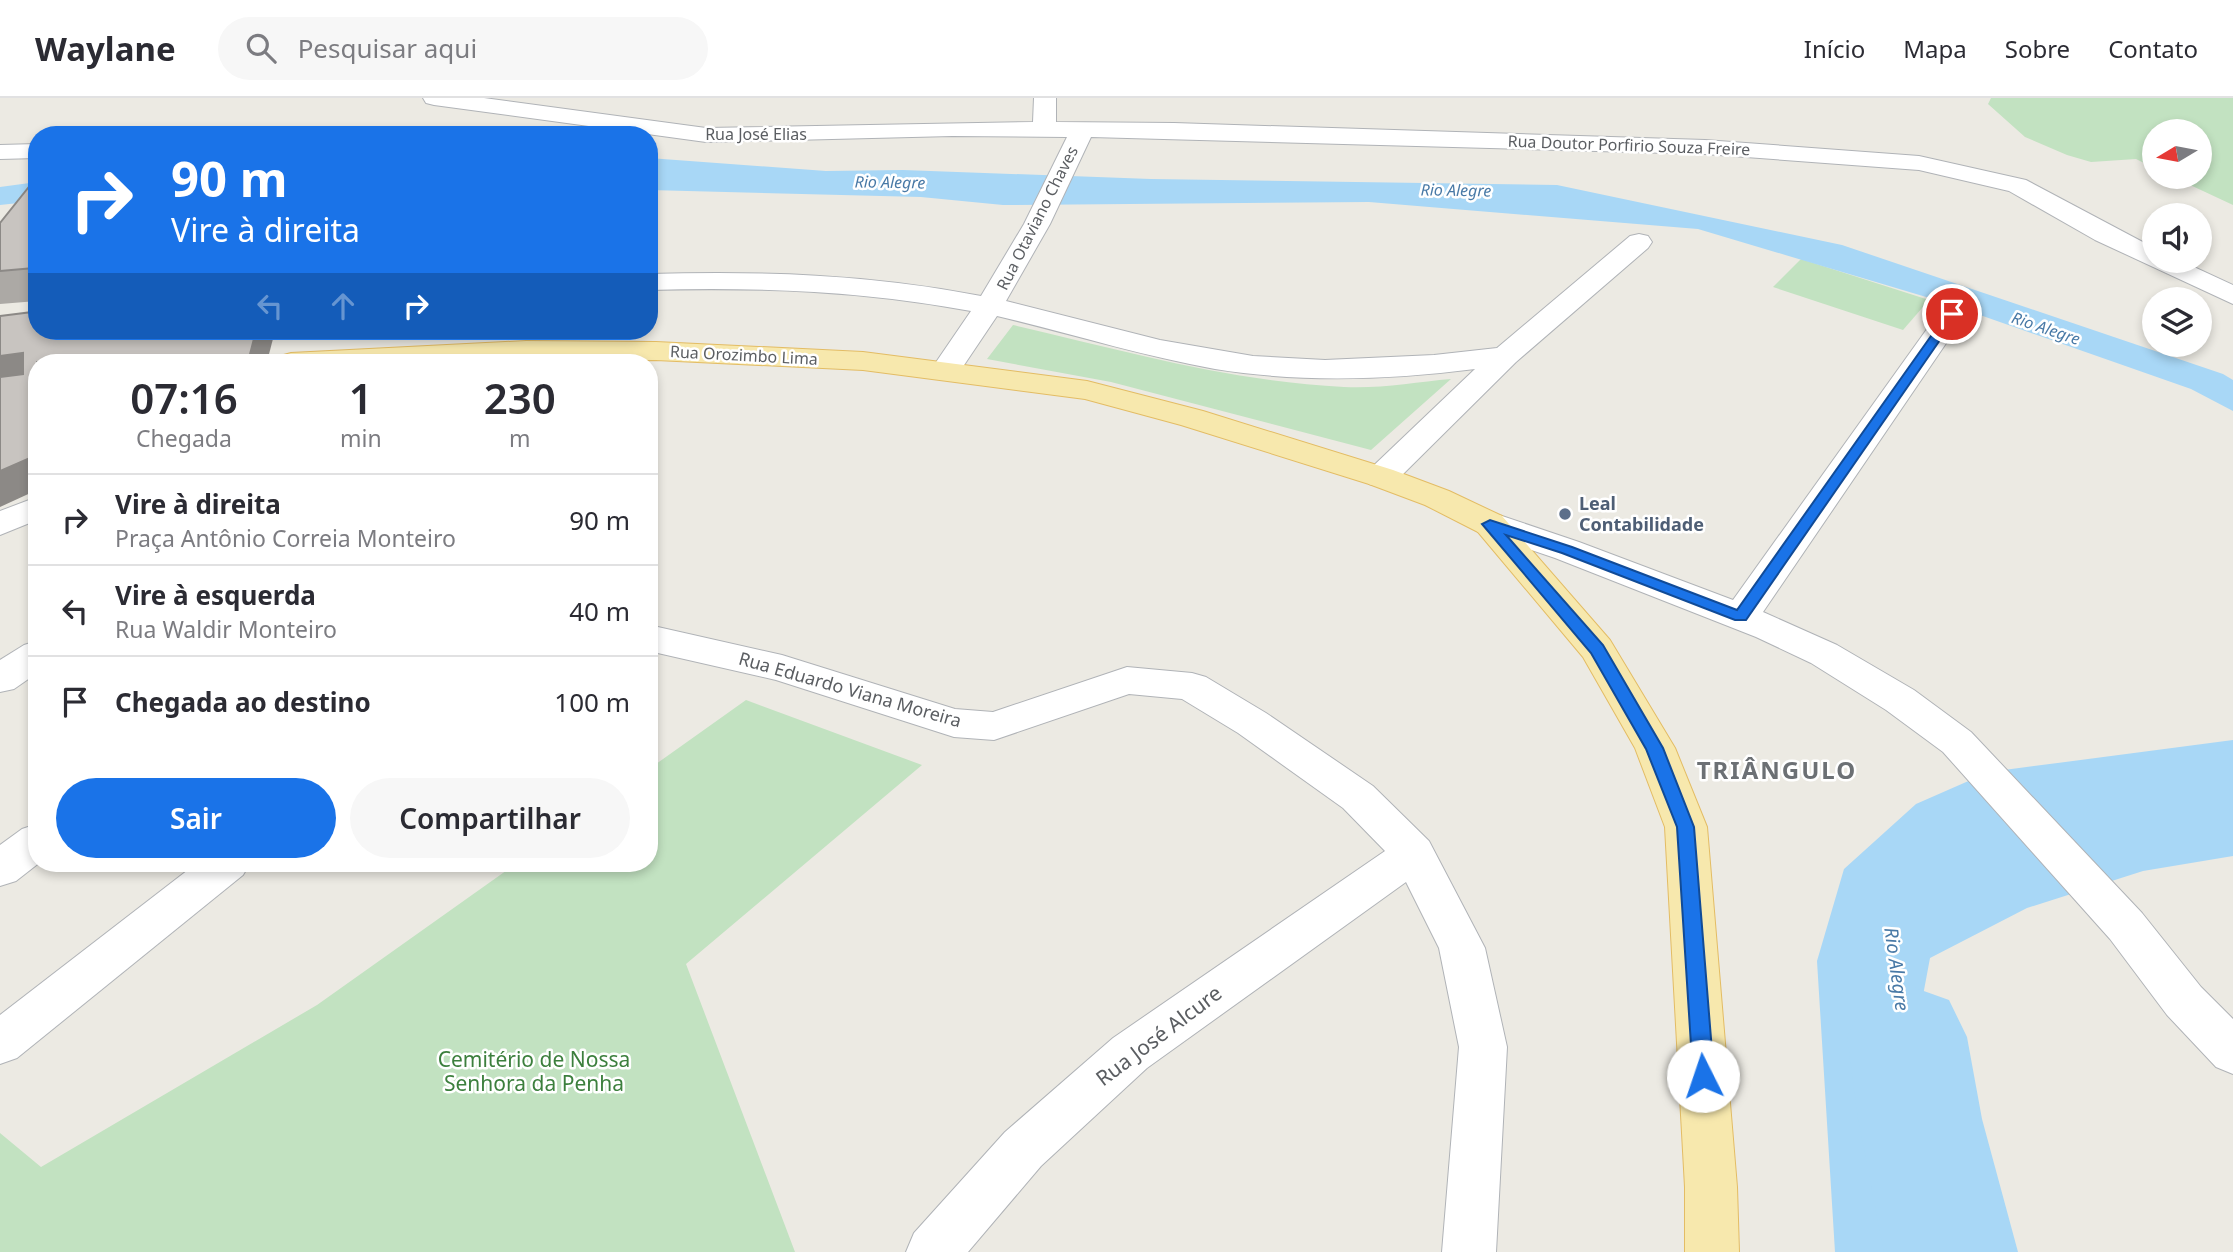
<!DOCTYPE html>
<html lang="pt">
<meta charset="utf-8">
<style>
body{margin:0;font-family:"Noto Sans",sans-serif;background:#f7f7f7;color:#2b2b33;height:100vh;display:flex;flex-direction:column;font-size:26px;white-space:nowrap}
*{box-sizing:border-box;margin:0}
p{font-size:23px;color:#7c7c81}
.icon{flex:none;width:38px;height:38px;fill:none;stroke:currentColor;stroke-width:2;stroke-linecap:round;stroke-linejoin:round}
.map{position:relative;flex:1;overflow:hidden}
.drawer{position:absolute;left:28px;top:256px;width:630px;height:518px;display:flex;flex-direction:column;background:#fff;border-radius:28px;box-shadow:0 4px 10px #0003}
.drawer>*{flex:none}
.banner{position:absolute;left:28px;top:28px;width:630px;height:214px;border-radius:28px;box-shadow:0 4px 10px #0003;background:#1a73e8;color:#fff;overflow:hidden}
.needle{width:46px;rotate:260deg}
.controls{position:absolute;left:2142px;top:21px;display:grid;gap:14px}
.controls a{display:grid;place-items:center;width:70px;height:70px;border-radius:50%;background:#fff;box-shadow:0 4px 10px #0003;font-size:35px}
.pin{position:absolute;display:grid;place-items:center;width:60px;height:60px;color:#fff;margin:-30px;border:4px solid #fff;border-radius:50%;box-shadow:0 2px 7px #0007}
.me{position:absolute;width:77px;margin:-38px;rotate:356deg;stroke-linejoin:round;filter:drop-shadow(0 0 5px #0008)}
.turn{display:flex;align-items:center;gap:24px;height:147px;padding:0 28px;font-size:32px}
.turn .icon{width:91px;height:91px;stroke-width:2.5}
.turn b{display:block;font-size:49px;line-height:60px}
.lanes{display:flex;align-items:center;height:66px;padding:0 28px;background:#0003;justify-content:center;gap:35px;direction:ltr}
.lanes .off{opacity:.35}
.eta{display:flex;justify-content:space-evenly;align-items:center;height:119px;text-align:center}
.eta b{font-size:42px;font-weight:600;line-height:49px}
.action{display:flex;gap:14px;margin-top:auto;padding:14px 28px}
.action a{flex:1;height:80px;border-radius:42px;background:#1a73e8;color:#fff;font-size:28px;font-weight:600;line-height:80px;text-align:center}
.action a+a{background:#f7f7f7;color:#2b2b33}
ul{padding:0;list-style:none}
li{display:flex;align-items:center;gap:21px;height:91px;padding:0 28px;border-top:2px solid #e1e1e2}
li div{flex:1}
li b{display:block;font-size:26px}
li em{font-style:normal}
header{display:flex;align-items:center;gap:42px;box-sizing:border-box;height:98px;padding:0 35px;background:#fff;border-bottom:2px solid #e1e1e2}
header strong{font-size:33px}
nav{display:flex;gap:38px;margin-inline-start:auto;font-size:24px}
.search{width:490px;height:63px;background:#f7f7f7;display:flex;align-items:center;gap:18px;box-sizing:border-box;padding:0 24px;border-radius:38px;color:#7c7c81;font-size:26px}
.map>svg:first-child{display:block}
.green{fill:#c2e2c1}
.water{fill:#a8d7f6}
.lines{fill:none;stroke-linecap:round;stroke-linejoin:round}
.river{fill:#a8d7f6;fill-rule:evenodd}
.minor-casing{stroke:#b0b3b7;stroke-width:2}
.major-casing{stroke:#e3bc64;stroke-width:2}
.minor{fill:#fff;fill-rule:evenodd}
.major{fill:#f7e8ad;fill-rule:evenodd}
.wall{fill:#aca9a5}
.shaded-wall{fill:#8c8986}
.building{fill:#c8c4c0;stroke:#8c8986;stroke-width:2}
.route{fill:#1a73e8;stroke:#114b97;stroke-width:2}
.service-dot{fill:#5c6f8a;stroke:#fff;stroke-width:2.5}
.labels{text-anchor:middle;stroke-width:5;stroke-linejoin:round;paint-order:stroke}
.far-street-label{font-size:16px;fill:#5b5e62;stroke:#fff}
.far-water-label{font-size:16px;font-style:italic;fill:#4879a6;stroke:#fff}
.service-label{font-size:18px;font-weight:bold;fill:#4e5e75;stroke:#fff;text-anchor:start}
.street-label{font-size:18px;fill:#5b5e62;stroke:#fff}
.water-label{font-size:19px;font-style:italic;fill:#4879a6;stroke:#fff}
.near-street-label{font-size:21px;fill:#5b5e62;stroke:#fff}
.near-park-label{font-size:21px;fill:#3c7f3d;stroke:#fff}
.district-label{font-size:24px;font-weight:bold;letter-spacing:2px;fill:#6c7074;stroke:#fff}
</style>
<header>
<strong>Waylane</strong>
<div class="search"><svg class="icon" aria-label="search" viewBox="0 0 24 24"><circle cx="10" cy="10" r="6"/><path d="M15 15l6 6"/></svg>Pesquisar aqui</div>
<nav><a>Início</a><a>Mapa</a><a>Sobre</a><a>Contato</a></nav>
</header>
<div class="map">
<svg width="2233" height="1154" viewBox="0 0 2233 1154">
<rect width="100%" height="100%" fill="#eceae3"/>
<g class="green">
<polygon points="1991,0 2233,0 2233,107 2173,79 2200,79 2200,33 2154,33 2154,70 2136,61 2091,64 2067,57 2025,39 1988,6"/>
<polygon points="1801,161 1929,202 1903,232 1773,189"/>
<path d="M1013 227C1122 252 1232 284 1344 289 1379 291 1416 284 1451 281L1371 352 1111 284 987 261Z"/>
<polygon points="746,602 922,667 686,866 795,1154 0,1154 0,1035 41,1069 317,907 517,765 649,765 649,671"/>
</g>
<g class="water">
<polygon points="649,60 826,73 903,72 1151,81 1557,87 1842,147 2223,276 2233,282 2233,313 2191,291 1943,204 1698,131 1369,104 1003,107 921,99 649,92"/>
<polygon points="37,84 37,103 0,107 0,89"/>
<polygon points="2233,642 2233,758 2143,773 2027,810 1930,860 1911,962 1937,1100 1955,1154 1835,1154 1817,863 1844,771 1916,706 1989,674"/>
</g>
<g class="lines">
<polygon class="river" points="1907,887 1949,902 1967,939 1982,1021 2018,1154 1884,1154 1858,1021 1847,939 1865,902"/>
<defs>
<g id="minor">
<path d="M423 0H484L706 30 1033 24 1034 0H1056V24L1174 25 1705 42 1919 58 2026 82 2154 150V163H2181L2233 187V206L2095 142 2009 93 1919 72 1705 56 1091 39 1050 126 1006 203 1160 242 1253 258 1325 262 1434 257 1497 250 1630 138 1639 136 1648 138 1652 144 1648 150 1516 264 1393 386 1381 389 1369 386 1364 379 1369 372 1475 271C1389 282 1301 285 1215 271 1141 258 1069 235 997 218L956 279 945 282 934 279 930 273 971 213C862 193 760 189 649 192V176C763 173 869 176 981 198L1024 126 1067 39 952 38 706 44 434 7 426 5Z"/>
<polygon points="37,46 37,60 0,61 0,47"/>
<polygon points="1952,207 1962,210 1966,216 1763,514 1837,547 1914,592 1971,634 2142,815 2201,889 2233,921 2233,976 2216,969 2167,917 2110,841 1943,654 1886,612 1811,565 1756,539 1555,460 1478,434 1473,426 1478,418 1490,415 1502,418 1579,444 1733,502 1942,210"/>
<polygon points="37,399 37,422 0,437 0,413"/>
<polygon points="649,527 782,557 955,611 993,614 1127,569 1192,575 1206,579 1266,615 1373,688 1429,743 1485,850 1507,949 1496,1154 1442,1154 1459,949 1439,850 1406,784 1147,970 1041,1068 968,1154 906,1154 914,1135 1005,1034 1113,940 1385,753 1343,710 1238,635 1182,601 1129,596 994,642 954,639 776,582 649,553"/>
<polygon points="37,543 37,575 14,591 0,594 0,562 24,547"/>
<polygon points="37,726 37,765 39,765 16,783 0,788 0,747 22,731"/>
<polygon points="197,765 250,765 243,777 17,960 0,966 0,917"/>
</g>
<polygon id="major" points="526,243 656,244 863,254 1087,283 1203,313 1393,372 1449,393 1502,418 1610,542 1675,650 1707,729 1737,1089 1739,1154 1685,1154 1685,1089 1665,729 1635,650 1583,559 1478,434 1425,407 1369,386 1181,327 1085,301 863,272 656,262 276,264 280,258 291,255"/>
</defs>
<use href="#minor" class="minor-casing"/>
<use href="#major" class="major-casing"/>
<use href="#minor" class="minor"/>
<use href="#major" class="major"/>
</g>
<polygon class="wall" points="37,85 37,203 0,206 0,125"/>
<g class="shaded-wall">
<polygon points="256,233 275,233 267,264 248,264"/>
<polygon points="23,255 37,278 0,286 0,258"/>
<polygon points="37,357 37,392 0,409 0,373"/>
</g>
<g class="building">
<polygon points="32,85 37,85 37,166 34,170 0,173 0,125"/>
<polygon points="37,207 37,233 256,233 248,264 37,264 37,357 0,373 0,279 23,276 23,255 0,258 0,218 32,214"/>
</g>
<polygon class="route" points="1948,214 1958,216 1746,522 1735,522 1562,455 1506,437 1603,547 1663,650 1694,729 1714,978 1711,984 1703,987 1696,984 1693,978 1677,729 1646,651 1591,555 1482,426 1490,422 1572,449 1737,512"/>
<circle class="service-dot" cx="1565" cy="416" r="7"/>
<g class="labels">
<g class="far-street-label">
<text x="756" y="42">Rua José Elias</text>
<text transform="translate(1629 47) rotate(2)" y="6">Rua Doutor Porfirio Souza Freire</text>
<text transform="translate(1037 120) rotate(-63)" y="6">Rua Otaviano Chaves</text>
<text transform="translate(744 257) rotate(3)" y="6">Rua Orozimbo Lima</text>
</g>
<g class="far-water-label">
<text transform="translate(890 84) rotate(1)" y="6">Rio Alegre</text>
<text transform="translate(1456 92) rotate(1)" y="6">Rio Alegre</text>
<text transform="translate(2046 230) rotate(19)" y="6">Rio Alegre</text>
</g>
<g class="service-label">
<text x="1579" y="412">Leal<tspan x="1579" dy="21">Contabilidade</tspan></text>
</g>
<g class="street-label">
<text transform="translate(850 592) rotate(16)" y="6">Rua Eduardo Viana Moreira</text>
</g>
<g class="water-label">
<text transform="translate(1897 871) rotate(82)" y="7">Rio Alegre</text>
</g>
<g class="near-street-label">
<text transform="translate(1159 938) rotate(-37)" y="7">Rua José Alcure</text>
</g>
<g class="near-park-label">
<text x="534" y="969">Cemitério de Nossa<tspan x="534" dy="24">Senhora da Penha</tspan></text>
</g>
<g class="district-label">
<text x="1777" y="681">TRIÂNGULO</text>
</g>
</g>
</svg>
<div class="controls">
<a><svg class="needle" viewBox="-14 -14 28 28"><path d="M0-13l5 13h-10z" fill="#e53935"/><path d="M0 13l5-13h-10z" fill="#7c7c81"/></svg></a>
<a><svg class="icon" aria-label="sound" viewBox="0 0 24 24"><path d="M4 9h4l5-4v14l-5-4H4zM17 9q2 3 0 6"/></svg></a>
<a><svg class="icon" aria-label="layers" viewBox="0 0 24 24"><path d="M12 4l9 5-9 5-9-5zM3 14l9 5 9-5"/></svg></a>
</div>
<div class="pin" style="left:1952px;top:216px;background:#d93025"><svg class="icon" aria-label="arrive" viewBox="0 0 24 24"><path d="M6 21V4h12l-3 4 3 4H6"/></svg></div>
<svg class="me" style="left:1703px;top:978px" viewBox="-20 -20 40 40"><circle r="19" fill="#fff"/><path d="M0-13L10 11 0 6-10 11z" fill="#1a73e8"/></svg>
<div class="banner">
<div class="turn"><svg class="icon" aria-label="right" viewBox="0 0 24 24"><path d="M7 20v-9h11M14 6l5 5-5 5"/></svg><div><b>90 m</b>Vire à direita</div></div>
<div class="lanes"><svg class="icon off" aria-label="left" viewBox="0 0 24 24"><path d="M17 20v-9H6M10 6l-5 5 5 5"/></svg><svg class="icon off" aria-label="ahead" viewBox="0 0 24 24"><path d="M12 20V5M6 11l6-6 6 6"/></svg><svg class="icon" aria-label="right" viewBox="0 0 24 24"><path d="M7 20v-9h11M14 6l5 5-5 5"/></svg></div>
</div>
<section class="drawer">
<div class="eta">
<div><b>07:16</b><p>Chegada</p></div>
<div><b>1</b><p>min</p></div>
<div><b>230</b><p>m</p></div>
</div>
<ul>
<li><svg class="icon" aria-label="right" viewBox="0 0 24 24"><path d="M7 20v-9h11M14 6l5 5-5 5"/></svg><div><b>Vire à direita</b><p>Praça Antônio Correia Monteiro</p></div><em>90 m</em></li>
<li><svg class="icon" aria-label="left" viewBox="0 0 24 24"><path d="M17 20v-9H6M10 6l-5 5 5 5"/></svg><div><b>Vire à esquerda</b><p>Rua Waldir Monteiro</p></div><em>40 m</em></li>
<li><svg class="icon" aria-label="arrive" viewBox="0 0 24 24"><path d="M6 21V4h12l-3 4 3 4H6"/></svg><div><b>Chegada ao destino</b></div><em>100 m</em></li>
</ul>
<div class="action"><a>Sair</a><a>Compartilhar</a></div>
</section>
</div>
